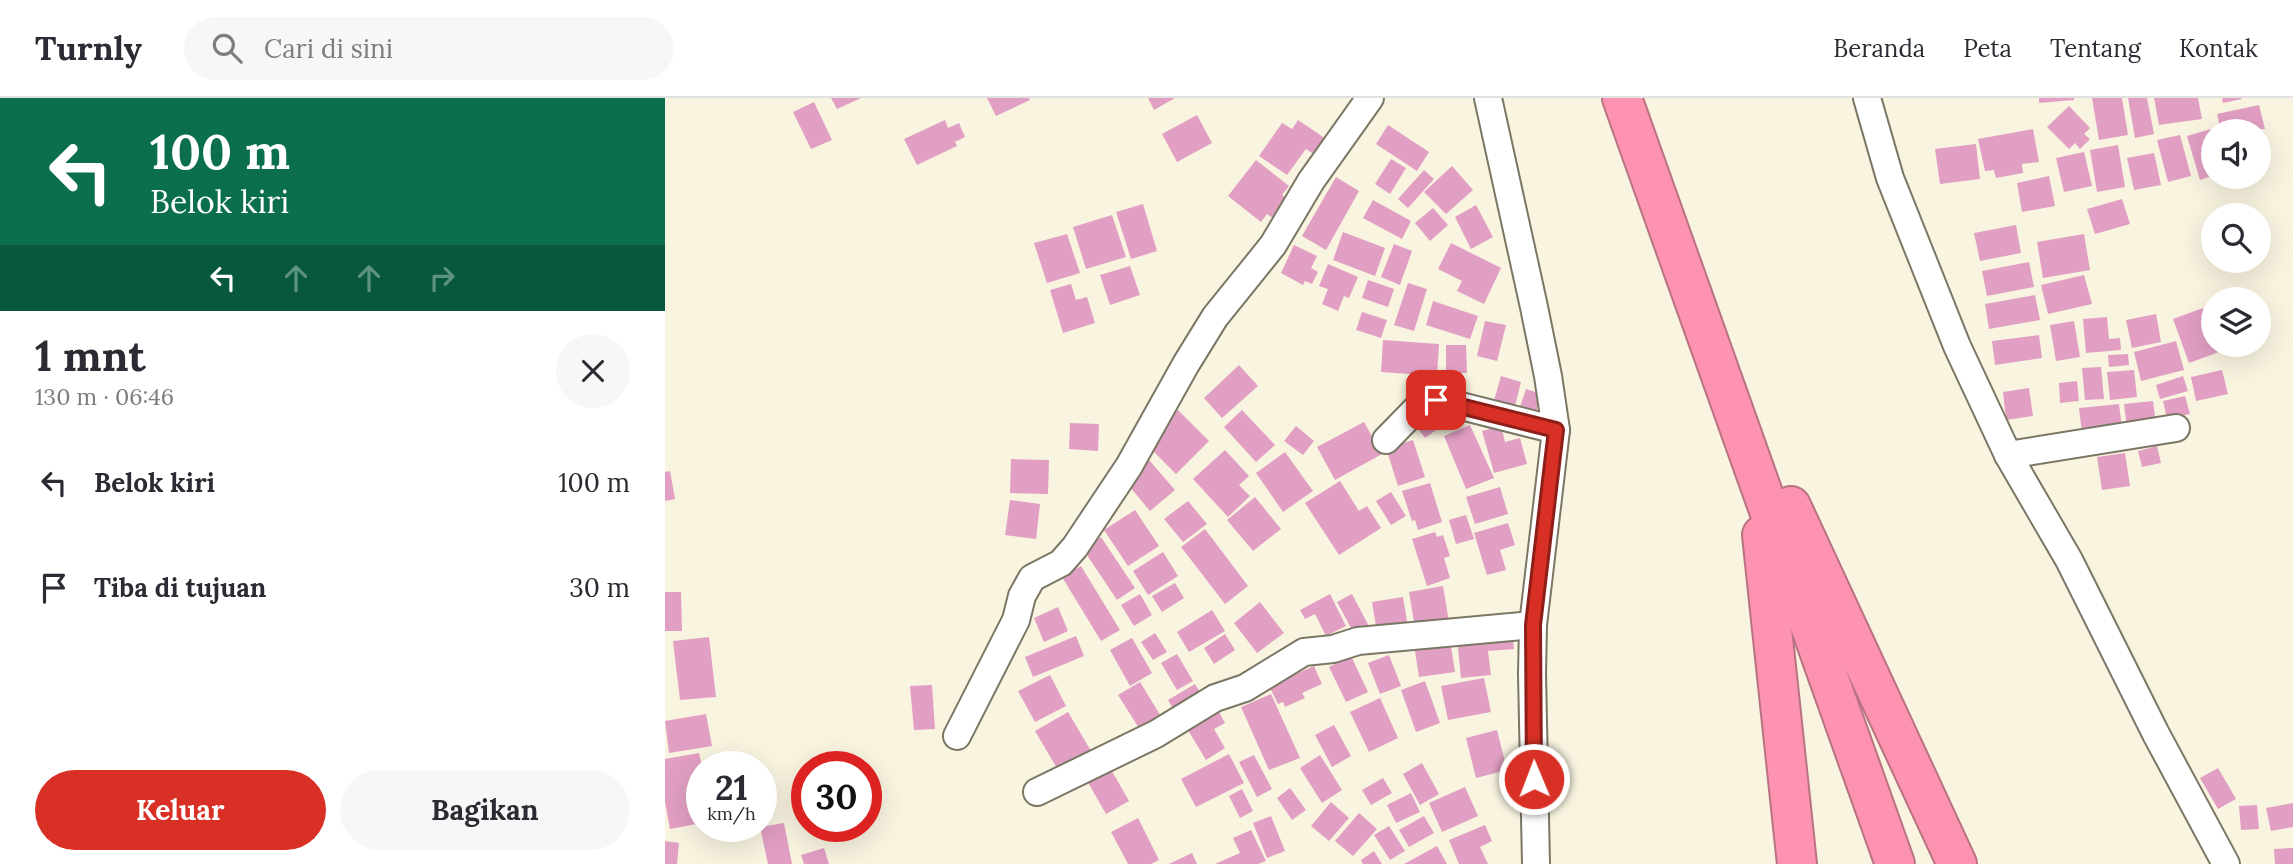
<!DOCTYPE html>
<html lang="id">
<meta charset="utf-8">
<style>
body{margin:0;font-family:Lora,serif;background:#f7f7f7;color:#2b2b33;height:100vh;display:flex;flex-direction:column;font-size:26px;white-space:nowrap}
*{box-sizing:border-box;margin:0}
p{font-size:23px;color:#7c7c81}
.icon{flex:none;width:38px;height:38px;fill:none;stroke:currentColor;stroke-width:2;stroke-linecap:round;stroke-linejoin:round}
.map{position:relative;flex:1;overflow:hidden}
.panel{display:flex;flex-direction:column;background:#fff;width:665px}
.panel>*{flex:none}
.top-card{background:#0b6e4f;color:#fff;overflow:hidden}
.fabs{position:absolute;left:1536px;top:21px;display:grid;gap:14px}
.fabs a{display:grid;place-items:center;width:70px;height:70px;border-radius:50%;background:#fff;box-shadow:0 7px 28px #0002;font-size:35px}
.speed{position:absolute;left:21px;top:653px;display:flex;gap:14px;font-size:35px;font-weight:700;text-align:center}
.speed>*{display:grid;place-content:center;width:91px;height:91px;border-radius:50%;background:#fff;box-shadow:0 7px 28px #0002;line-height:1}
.speed small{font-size:18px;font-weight:400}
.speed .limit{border:10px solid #d22;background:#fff;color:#111}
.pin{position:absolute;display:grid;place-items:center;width:60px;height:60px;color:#fff;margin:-30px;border-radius:14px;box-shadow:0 4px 10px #0006}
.me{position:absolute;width:77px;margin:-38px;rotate:359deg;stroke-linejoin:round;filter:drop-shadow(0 0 5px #0008)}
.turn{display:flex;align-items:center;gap:24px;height:147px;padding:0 35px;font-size:32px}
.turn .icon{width:91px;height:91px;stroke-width:2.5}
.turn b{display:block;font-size:49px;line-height:60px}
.lanes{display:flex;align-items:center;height:66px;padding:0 35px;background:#0003;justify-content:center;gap:35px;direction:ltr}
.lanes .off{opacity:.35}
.round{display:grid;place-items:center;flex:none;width:74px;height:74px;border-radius:37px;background:#f7f7f7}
.head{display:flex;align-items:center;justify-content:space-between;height:119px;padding:0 35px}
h1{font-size:42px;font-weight:700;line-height:52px}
.cta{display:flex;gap:14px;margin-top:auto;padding:14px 35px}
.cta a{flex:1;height:80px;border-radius:42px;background:#d93025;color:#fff;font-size:28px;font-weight:700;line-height:80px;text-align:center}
.cta a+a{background:#f7f7f7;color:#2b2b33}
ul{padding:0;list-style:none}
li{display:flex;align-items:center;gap:21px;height:105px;padding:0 35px}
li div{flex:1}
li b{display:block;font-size:26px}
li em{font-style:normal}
header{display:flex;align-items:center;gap:42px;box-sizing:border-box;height:98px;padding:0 35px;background:#fff;border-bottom:2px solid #e1e1e2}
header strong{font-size:33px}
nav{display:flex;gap:38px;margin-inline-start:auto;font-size:24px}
.search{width:490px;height:63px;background:#f7f7f7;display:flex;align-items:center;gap:18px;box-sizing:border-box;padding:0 24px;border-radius:38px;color:#7c7c81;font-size:26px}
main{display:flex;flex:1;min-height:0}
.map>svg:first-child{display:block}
.building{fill:#e19fc3}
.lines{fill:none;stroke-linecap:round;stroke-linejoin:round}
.street-casing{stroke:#7b7765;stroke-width:30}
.highway-casing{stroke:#b87282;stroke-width:42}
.street{stroke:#fff;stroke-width:26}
.highway{stroke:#fe93b1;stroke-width:38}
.route-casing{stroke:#8d1f18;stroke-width:18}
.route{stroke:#d93025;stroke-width:12}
</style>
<header>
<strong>Turnly</strong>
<div class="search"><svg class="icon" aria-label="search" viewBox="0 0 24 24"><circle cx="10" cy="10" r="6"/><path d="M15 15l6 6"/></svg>Cari di sini</div>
<nav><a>Beranda</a><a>Peta</a><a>Tentang</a><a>Kontak</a></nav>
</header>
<main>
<section class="panel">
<div class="top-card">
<div class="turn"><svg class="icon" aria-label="left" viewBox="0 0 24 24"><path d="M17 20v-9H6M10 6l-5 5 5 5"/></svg><div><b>100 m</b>Belok kiri</div></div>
<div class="lanes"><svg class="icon" aria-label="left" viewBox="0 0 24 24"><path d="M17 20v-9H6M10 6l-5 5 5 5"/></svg><svg class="icon off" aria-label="ahead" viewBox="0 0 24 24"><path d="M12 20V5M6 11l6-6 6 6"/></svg><svg class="icon off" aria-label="ahead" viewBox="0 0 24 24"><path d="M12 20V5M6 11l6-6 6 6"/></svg><svg class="icon off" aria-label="right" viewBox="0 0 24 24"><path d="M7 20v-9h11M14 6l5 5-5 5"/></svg></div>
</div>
<div class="head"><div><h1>1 mnt</h1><p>130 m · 06:46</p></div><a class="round"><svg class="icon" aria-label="close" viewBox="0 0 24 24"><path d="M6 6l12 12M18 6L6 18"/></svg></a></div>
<ul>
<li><svg class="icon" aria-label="left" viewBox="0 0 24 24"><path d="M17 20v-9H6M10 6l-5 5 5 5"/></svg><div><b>Belok kiri</b></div><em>100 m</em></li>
<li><svg class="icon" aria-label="arrive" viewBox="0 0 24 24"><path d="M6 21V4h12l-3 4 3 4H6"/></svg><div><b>Tiba di tujuan</b></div><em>30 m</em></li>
</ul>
<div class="cta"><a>Keluar</a><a>Bagikan</a></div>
</section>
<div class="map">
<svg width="1628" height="766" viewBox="0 0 1628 766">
<rect width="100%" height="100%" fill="#f9f4e0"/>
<g class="building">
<polygon points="166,0 196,0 172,11"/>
<polygon points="322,0 364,0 365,2 331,18"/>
<polygon points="483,0 510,0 489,12"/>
<polygon points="1374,0 1409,0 1409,2 1374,5"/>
<polygon points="1427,0 1457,0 1463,37 1434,42"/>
<polygon points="1463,0 1482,0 1489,36 1470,40"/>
<polygon points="1489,0 1533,0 1537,21 1494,27"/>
<polygon points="1557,0 1576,0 1577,1 1558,5"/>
<polygon points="149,4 167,42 146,51 128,14"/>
<polygon points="1594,7 1600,31 1556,33 1552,16"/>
<polygon points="1404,8 1425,30 1419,36 1425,41 1415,51 1410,45 1404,51 1382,29"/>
<polygon points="532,17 547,45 512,64 497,36"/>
<polygon points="280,22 283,30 294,25 300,39 290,44 292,48 252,67 239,41"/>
<polygon points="633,22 667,45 656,61 641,51 622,77 594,58 617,25 627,31"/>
<polygon points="723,27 764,54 752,73 711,46"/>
<polygon points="1368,31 1374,64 1357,66 1358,75 1331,80 1329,72 1320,73 1313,41"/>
<polygon points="1546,31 1549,41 1549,77 1535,82 1522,38"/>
<polygon points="1515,37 1526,78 1503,84 1492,42"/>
<polygon points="1311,46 1315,81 1275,86 1270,51"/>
<polygon points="1453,47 1460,89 1432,94 1425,52"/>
<polygon points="1419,54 1427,88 1399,94 1391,60"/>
<polygon points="1489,55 1496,87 1469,92 1462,60"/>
<polygon points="726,61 741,70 725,96 710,86"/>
<polygon points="591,62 624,88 617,97 627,104 612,123 602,116 596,124 563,98"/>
<polygon points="787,68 808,92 781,116 759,94"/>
<polygon points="759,72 769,81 743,110 733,101"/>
<polygon points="1384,78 1390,108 1357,114 1352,85"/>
<polygon points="671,79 694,93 661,152 637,138"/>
<polygon points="1457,101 1465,126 1430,136 1422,111"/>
<polygon points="708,102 746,123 737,141 698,120"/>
<polygon points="478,106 492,153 466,161 451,114"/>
<polygon points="811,107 828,139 806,151 790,119"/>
<polygon points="768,110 783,127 765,143 750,125"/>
<polygon points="447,117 461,159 421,171 408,129"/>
<polygon points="1351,127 1356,155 1315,163 1309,135"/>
<polygon points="678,134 720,150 710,178 668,162"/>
<polygon points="402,136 415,175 382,185 369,145"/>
<polygon points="1419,136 1425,172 1378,180 1372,144"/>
<polygon points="786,145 836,170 819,206 792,193 797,183 773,171"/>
<polygon points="729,146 747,153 735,187 716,179"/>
<polygon points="629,147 652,158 646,170 653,174 647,186 640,183 638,187 616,175"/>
<polygon points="1364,164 1369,189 1322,198 1317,173"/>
<polygon points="663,166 693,179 684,200 679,198 673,213 657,206 663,191 654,188"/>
<polygon points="465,168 475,197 445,207 435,177"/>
<polygon points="1419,177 1427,206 1383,216 1376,187"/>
<polygon points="703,182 729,191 723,209 697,200"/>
<polygon points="743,185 762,191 749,233 729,227"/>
<polygon points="406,186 411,202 422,199 430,225 398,235 385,192"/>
<polygon points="1370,197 1375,222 1324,231 1320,206"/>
<polygon points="768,203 813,218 805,241 761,227"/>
<polygon points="1538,210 1549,239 1549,247 1552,247 1554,254 1524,265 1508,221"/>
<polygon points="697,214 722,222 716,240 691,232"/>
<polygon points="1491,216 1496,244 1467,250 1461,222"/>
<polygon points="1442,219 1444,241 1455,240 1456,252 1421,255 1418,221"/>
<polygon points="820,223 841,227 832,263 812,258"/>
<polygon points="1409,223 1415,259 1391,263 1385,227"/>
<polygon points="1374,237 1377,260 1330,267 1327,243"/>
<polygon points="718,242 774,246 772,278 716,274"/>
<polygon points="1511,243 1519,272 1476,283 1469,254"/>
<polygon points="781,247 801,247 802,275 781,275"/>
<polygon points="1463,256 1464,267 1444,269 1443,257"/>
<polygon points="574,267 593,288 557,320 539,300"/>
<polygon points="1436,269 1439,301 1420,302 1417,270"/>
<polygon points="1469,272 1472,299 1445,302 1442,274"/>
<polygon points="1557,272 1563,296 1531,303 1526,279"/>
<polygon points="836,278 856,284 849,312 828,306"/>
<polygon points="1518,278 1523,293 1495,301 1491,287"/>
<polygon points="1412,283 1414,303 1395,305 1394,285"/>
<polygon points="1364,290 1368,318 1341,322 1338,294"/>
<polygon points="861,291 877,296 870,317 854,312"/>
<polygon points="1520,298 1525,316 1502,321 1498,303"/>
<polygon points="1488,303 1491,327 1462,330 1459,306"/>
<polygon points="1454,306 1457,330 1417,335 1414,310"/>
<polygon points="771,309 782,324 760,340 749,325"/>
<polygon points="513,312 544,343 511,376 480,345"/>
<polygon points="577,312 610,347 591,364 559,329"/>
<polygon points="699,324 717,356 670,382 652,349"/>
<polygon points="405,325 434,326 433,353 404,351"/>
<polygon points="805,327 829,380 801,391 779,338"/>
<polygon points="631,328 649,343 638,357 619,343"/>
<polygon points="836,328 840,344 855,340 862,366 829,375 817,333"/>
<polygon points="748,342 760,379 733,388 721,350"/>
<polygon points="1492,348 1496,365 1477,369 1473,353"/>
<polygon points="560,352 584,378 574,387 585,398 563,419 528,381"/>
<polygon points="620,354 648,393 618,414 591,375"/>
<polygon points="1460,355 1465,388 1437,392 1432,359"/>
<polygon points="346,361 384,362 383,396 345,395"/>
<polygon points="484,362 510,392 485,413 460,383"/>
<polygon points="5,373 10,401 0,403 0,374"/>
<polygon points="675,383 694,413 702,408 716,430 674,457 640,405"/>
<polygon points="765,385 777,424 753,432 750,422 747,423 737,393"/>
<polygon points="835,389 843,416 810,426 801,399"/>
<polygon points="726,394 741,418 726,427 711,403"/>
<polygon points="590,399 616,431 588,453 562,422"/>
<polygon points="345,402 375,406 371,441 340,437"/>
<polygon points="523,403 542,426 518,444 499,421"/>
<polygon points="470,412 494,448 463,468 439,432"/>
<polygon points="801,417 809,441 791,446 784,422"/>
<polygon points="843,425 850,447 835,452 841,472 822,477 809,435"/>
<polygon points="540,431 583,488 560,506 516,449"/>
<polygon points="770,434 772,439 778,437 785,458 779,460 785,480 762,488 747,441"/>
<polygon points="436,439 470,490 452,502 418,451"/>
<polygon points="498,454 513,478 483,497 468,473"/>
<polygon points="416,468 455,532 436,543 397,479"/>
<polygon points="510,485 519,500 497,514 487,498"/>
<polygon points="778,488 784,524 750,530 744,494"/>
<polygon points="0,494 16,494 17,533 0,533"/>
<polygon points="475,496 487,517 469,528 456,507"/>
<polygon points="665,496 681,528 661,538 650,516 640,521 635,512"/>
<polygon points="687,496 707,534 692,541 672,504"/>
<polygon points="738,499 744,535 713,540 707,504"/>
<polygon points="595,504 619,535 592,555 569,525"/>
<polygon points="393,509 403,533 379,544 369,520"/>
<polygon points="547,512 560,533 524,554 512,534"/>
<polygon points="847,534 849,551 823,553 826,577 796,580 792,540"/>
<polygon points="490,535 502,554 488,562 476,544"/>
<polygon points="560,536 570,552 549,566 539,550"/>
<polygon points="411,538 419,558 368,579 360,559"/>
<polygon points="44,539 51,599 15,602 8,543"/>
<polygon points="467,540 487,575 465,588 445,552"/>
<polygon points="785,542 790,574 754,579 749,547"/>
<polygon points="512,556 528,583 512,592 496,565"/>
<polygon points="724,557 736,588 715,596 703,565"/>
<polygon points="686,558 703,594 681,604 664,569"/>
<polygon points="649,568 657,586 637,595 640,600 620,609 618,604 613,606 604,588"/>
<polygon points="385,577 401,608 370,624 353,593"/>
<polygon points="819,580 826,614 783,622 776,588"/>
<polygon points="760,583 775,625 751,634 736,592"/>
<polygon points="475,584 500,625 479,638 453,597"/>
<polygon points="530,586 540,603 513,619 503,602"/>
<polygon points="267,587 270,631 249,632 245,588"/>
<polygon points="606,596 635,660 604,672 576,609"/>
<polygon points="715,600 733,640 704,654 685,614"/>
<polygon points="549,605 560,625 549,631 560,650 541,662 518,624"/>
<polygon points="403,614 426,653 393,672 370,633"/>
<polygon points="41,616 47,648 4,655 0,623"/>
<polygon points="669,627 686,658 667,669 650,637"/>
<polygon points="832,632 842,672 811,680 801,640"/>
<polygon points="34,655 37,668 37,725 5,731 0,704 0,661"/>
<polygon points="564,656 579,685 531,709 516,681"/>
<polygon points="589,657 607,691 592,699 574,664"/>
<polygon points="655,657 677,692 657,705 635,670"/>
<polygon points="757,665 774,696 755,707 738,676"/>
<polygon points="444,668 464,703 441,716 421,681"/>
<polygon points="1553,670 1571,701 1553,711 1535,680"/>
<polygon points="718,680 727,695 706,707 697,692"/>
<polygon points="800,689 813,718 777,734 764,705"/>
<polygon points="625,690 641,712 627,722 612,700"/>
<polygon points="577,691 588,713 575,720 564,698"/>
<polygon points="746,695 755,714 731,725 722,707"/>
<polygon points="666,704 684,720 664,743 646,728"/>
<polygon points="1628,705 1628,729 1606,733 1601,710"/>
<polygon points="1592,707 1594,731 1576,732 1574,708"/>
<polygon points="694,715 712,731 688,758 670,743"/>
<polygon points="606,718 620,753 602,760 588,725"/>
<polygon points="759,718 769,735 744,749 734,732"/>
<polygon points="473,720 494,762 486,766 463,766 446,734"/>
<polygon points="119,725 127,766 103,766 95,729"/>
<polygon points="820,727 827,743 815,749 823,766 794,766 784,742"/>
<polygon points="724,728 740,753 725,762 709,737"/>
<polygon points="586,732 601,763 593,766 550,766 575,755 568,740"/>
<polygon points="0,743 14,745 12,766 0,766"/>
<polygon points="772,748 782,766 739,766"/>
<polygon points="159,750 164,766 139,766 136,757"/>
<polygon points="1628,750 1628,766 1610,766 1609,751"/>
<polygon points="709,753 717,766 698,766 696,762"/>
<polygon points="527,755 532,766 504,766"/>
</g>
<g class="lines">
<defs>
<g id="street">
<polyline points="823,0 869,209 883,278 891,332 868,527 867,576 871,766"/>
<polyline points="1202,0 1225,80 1292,248 1343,357 1404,462 1491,636 1561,766"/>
<polyline points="721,342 760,302 784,305 891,332"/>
<polyline points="1343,357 1511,330"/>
<polyline points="292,638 351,522 357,498 367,480 396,465 410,449 464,368 521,266 550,219 608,147 646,83 705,0"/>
<polyline points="372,694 491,636 550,600 580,590 639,554 668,551 693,543 868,527"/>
</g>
<g id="highway">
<polyline points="957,0 1230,766"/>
<polyline points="1126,408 1292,766"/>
<polyline points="1097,437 1132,766"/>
</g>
</defs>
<use href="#street" class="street-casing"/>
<use href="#highway" class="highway-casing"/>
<use href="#street" class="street"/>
<use href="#highway" class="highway"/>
</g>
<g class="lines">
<defs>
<polyline id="route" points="771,302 891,332 868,527 869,681"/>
</defs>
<use href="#route" class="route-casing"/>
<use href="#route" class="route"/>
</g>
</svg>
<div class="fabs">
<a><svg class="icon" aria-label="sound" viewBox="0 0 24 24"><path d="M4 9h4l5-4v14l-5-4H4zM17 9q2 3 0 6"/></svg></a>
<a><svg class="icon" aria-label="search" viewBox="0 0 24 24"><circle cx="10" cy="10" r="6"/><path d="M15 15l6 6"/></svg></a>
<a><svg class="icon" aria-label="layers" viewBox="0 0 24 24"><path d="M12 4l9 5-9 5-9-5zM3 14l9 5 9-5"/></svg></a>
</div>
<div class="speed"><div>21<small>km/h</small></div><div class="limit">30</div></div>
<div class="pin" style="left:771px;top:302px;background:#d93025"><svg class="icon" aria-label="arrive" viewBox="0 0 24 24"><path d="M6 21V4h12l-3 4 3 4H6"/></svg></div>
<svg class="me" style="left:869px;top:681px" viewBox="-20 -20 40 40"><circle r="17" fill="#d93025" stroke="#fff" stroke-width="3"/><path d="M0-11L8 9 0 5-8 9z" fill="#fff"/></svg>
</div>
</main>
